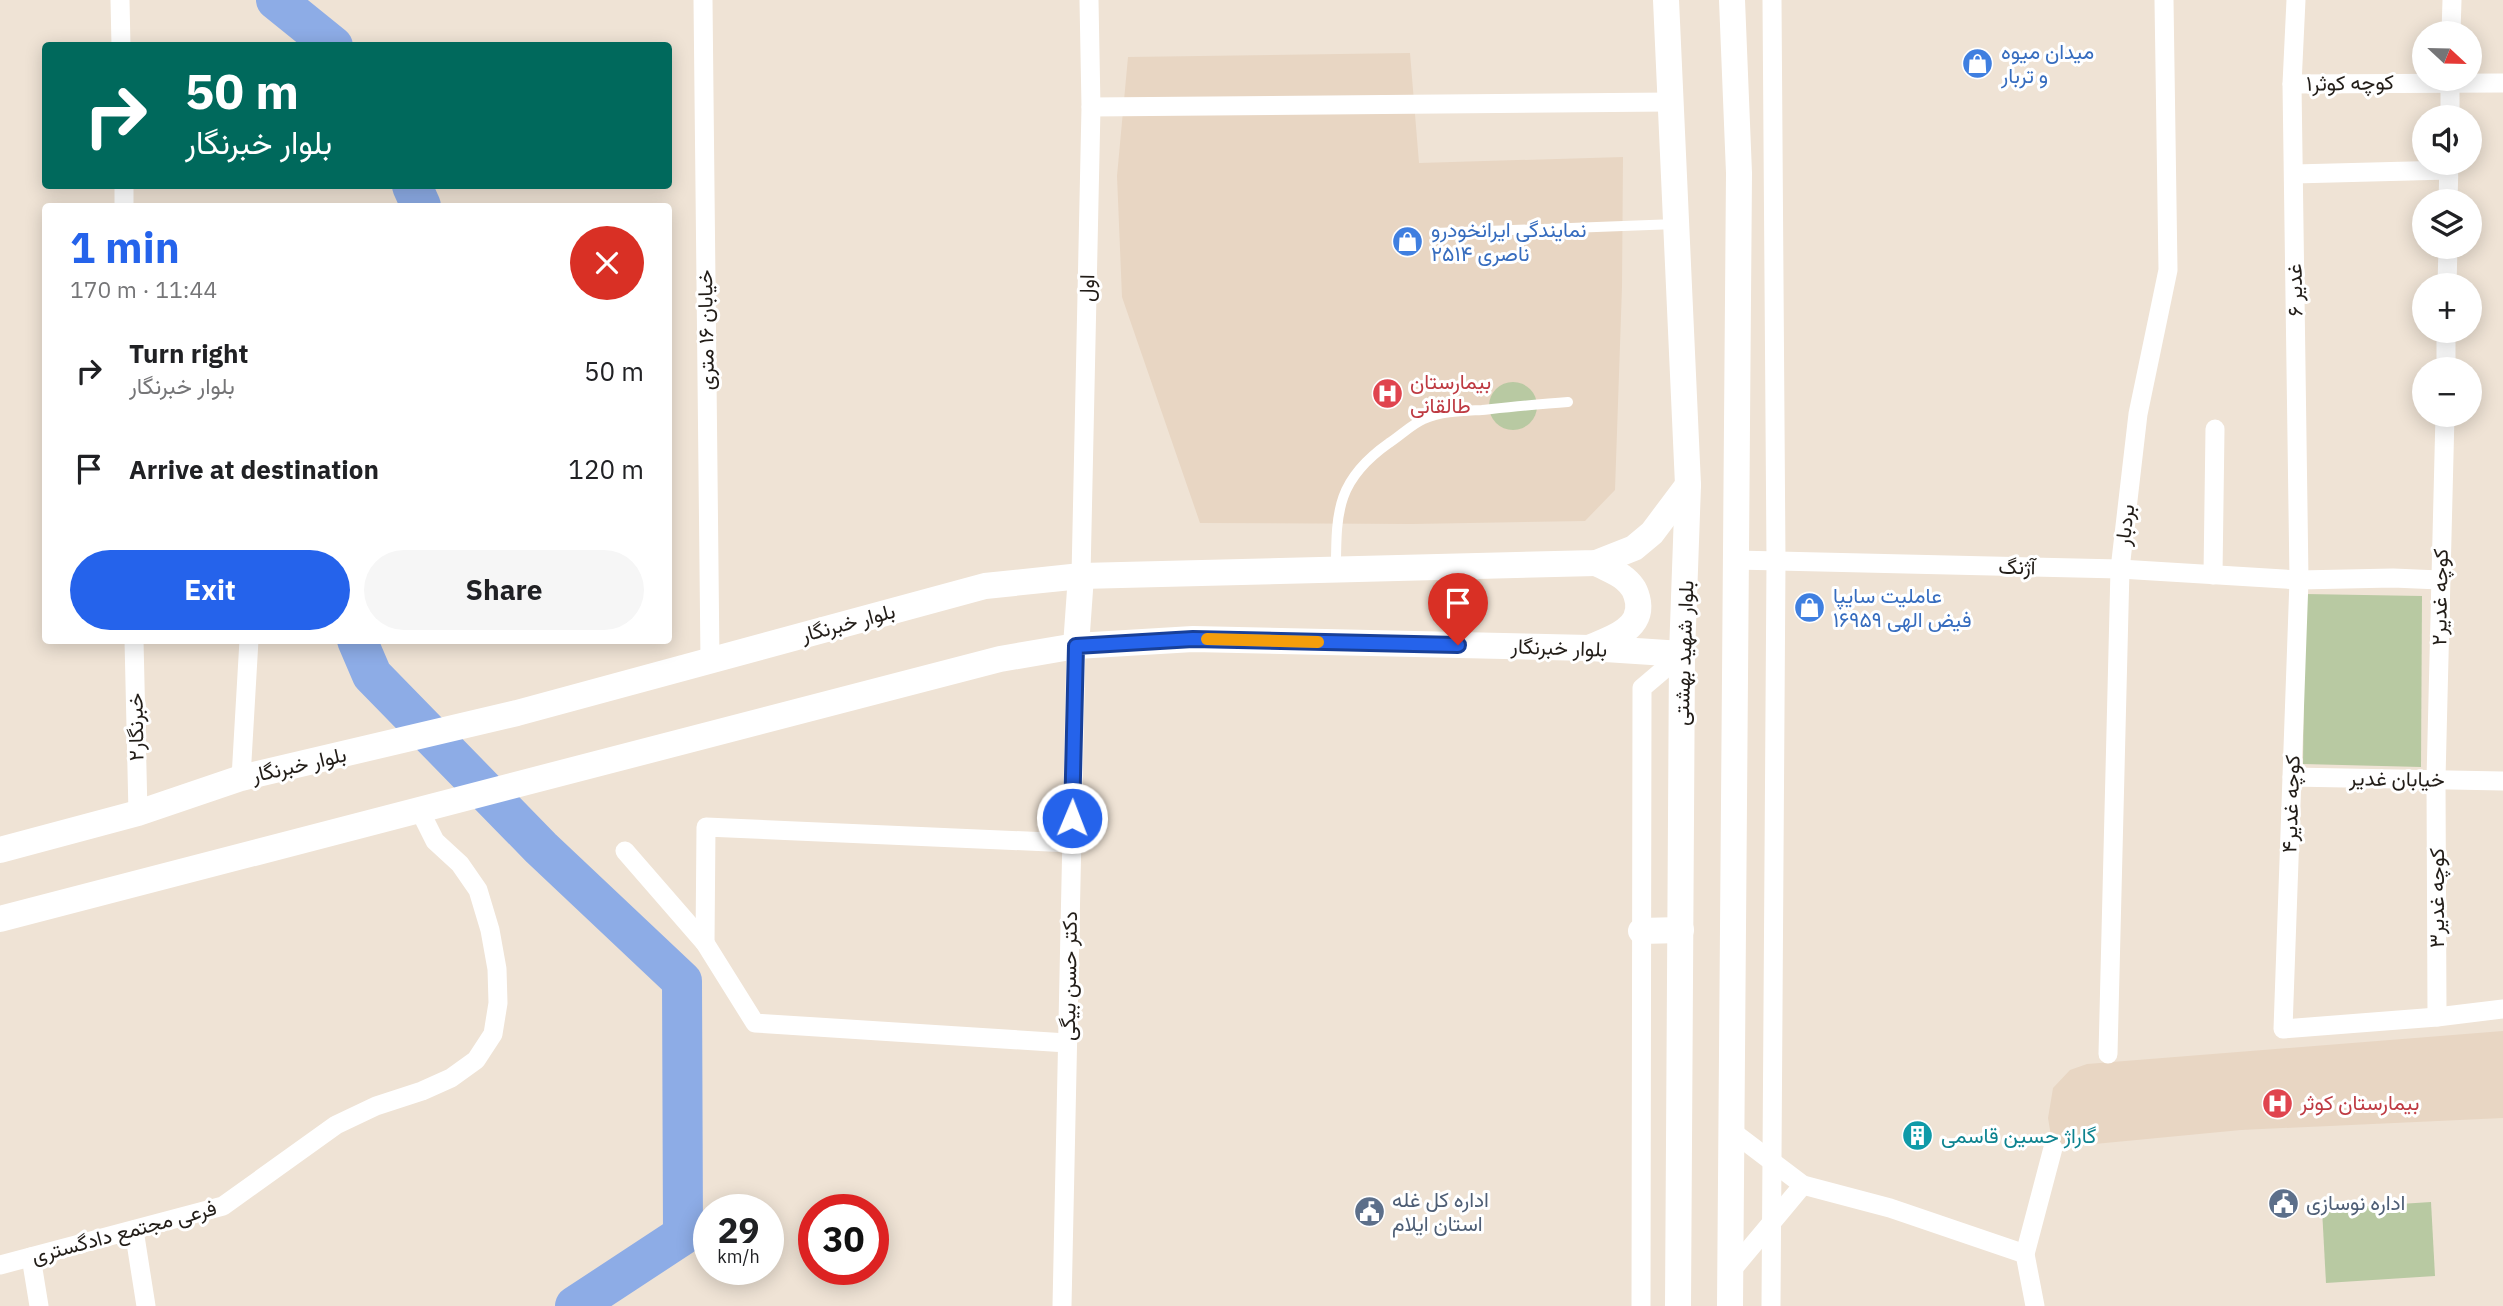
<!DOCTYPE html>
<meta charset="utf-8">
<style>
body{margin:0;font-family:"IBM Plex Sans",Vazirmatn,sans-serif;background:#f6f6f6;color:#202124;height:100vh;display:flex;flex-direction:column;font-size:26px;white-space:nowrap}
*{box-sizing:border-box;margin:0}
p{font-size:23px;color:#757577}
.icon{flex:none;width:38px;height:38px;fill:none;stroke:currentColor;stroke-width:2;stroke-linecap:round;stroke-linejoin:round}
.map{position:relative;flex:1;overflow:hidden}
.details{position:absolute;left:42px;top:203px;width:630px;height:441px;display:flex;flex-direction:column;background:#fff;border-radius:7px;box-shadow:0 4px 18px #0003}
.details>*{flex:none}
.banner{position:absolute;left:42px;top:42px;width:630px;height:147px;border-radius:7px;box-shadow:0 4px 18px #0003;background:#00695c;color:#fff;overflow:hidden}
.needle{width:46px;rotate:112deg}
.tools{position:absolute;left:2412px;top:21px;display:grid;gap:14px}
.tools a{display:grid;place-items:center;width:70px;height:70px;border-radius:50%;background:#fff;box-shadow:0 4px 18px #0003;font-size:35px}
.speed{position:absolute;left:693px;top:1194px;display:flex;gap:14px;font-size:35px;font-weight:700;text-align:center}
.speed>*{display:grid;place-content:center;width:91px;height:91px;border-radius:50%;background:#fff;box-shadow:0 4px 18px #0003;line-height:1}
.speed small{font-size:18px;font-weight:400}
.speed .limit{border:10px solid #d22;background:#fff;color:#111}
.pin{position:absolute;display:grid;place-items:center;width:60px;height:60px;color:#fff;margin:-72px -30px;border-radius:50% 50% 50% 0;rotate:-45deg;box-shadow:0 0 7px #0007}
.pin .icon{rotate:45deg}
.me{position:absolute;width:77px;margin:-38px;rotate:1deg;stroke-linejoin:round;filter:drop-shadow(0 0 5px #0008)}
.turn{display:flex;align-items:center;gap:24px;height:147px;padding:0 28px;font-size:32px}
.turn .icon{width:91px;height:91px;stroke-width:2.5}
.turn b{display:block;font-size:49px;line-height:60px}
.round{display:grid;place-items:center;flex:none;width:74px;height:74px;border-radius:37px;background:#f6f6f6}
.overview{display:flex;align-items:center;justify-content:space-between;height:119px;padding:0 28px}
h1{font-size:42px;font-weight:700;line-height:52px;color:#2563eb}
.cta{display:flex;gap:14px;margin-top:auto;padding:14px 28px}
.cta a{flex:1;height:80px;border-radius:42px;background:#2563eb;color:#fff;font-size:28px;font-weight:700;line-height:80px;text-align:center}
.cta a+a{background:#f6f6f6;color:#202124}
ul{padding:0;list-style:none}
li{display:flex;align-items:center;gap:21px;height:98px;padding:0 28px}
li div{flex:1}
li b{display:block;font-size:26px}
li em{font-style:normal}
.map>svg:first-child{display:block}
.built{fill:#e8d6c3}
.green{fill:#b8c9a2}
.lines{fill:none;stroke-linecap:round;stroke-linejoin:round}
.river{stroke:#8dace6;stroke-width:40}
.service{stroke:#fff;stroke-width:10}
.minor{stroke:#fff;stroke-width:19}
.secondary{stroke:#fff;stroke-width:26}
.route-casing{stroke:#184099;stroke-width:18}
.route{stroke:#2563eb;stroke-width:12}
.slow{stroke:#f59e0b;stroke-width:12}
.labels{text-anchor:middle;stroke-width:6;stroke-linejoin:round;paint-order:stroke}
.shop-label{font-size:21px;fill:#366cbe;stroke:#fff;text-anchor:start}
.street-label{font-size:21px;fill:#221d18;stroke:#fff}
.health-label{font-size:21px;fill:#be3a42;stroke:#fff;text-anchor:start}
.culture-label{font-size:21px;fill:#0d838f;stroke:#fff;text-anchor:start}
.service-label{font-size:21px;fill:#4e5e75;stroke:#fff;text-anchor:start}
</style>
<div class="map">
<svg width="2503" height="1306" viewBox="0 0 2503 1306">
<rect width="100%" height="100%" fill="#efe3d5"/>
<g class="built">
<polygon points="1410,53 1419,163 1623,157 1622,287 1615,490 1585,521 1412,524 1200,523 1122,297 1117,176 1128,57"/>
<polygon points="2503,1031 2503,1118 2241,1130 2053,1148 2048,1118 2053,1088 2070,1070 2087,1064"/>
</g>
<g class="green">
<circle cx="1513" cy="406" r="24"/>
<polygon points="2305,594 2422,596 2421,767 2303,764"/>
<polygon points="2431,1202 2435,1276 2326,1283 2322,1209"/>
</g>
<g class="lines">
<g class="river">
<polyline points="276,0 333,46"/>
<polyline points="412,186 421,206"/>
<polyline points="357,640 372,675 541,848 682,981 683,1235 575,1306"/>
</g>
<g class="service">
<polyline points="1435,233 1676,224"/>
<path d="M1336 568C1336 509 1338 479 1389 443 1400 436 1412 424 1424 419 1442 411 1464 411 1482 410 1511 407 1539 404 1568 402"/>
</g>
<g class="minor">
<polyline points="120,0 121,46"/>
<polyline points="703,0 710,661"/>
<polyline points="2296,0 2292,84 2299,580 2283,1029 2437,1017 2503,1009"/>
<polyline points="2451,33 2452,0"/>
<polyline points="2292,84 2503,83"/>
<polyline points="1091,107 1670,102"/>
<polyline points="2450,117 2450,79"/>
<polyline points="2294,174 2449,170"/>
<polyline points="124,186 124,206"/>
<polyline points="2448,201 2449,163"/>
<polyline points="2447,285 2448,247"/>
<polyline points="2446,369 2446,331"/>
<polyline points="1735,560 2120,569 2299,580 2393,578 2440,580"/>
<polyline points="2213,575 2215,429"/>
<polyline points="1081,576 1091,107 1089,0"/>
<polyline points="134,640 138,813"/>
<polyline points="2292,777 2503,781"/>
<polyline points="241,778 249,640"/>
<polyline points="625,851 705,943 755,1023 1067,1043"/>
<polyline points="705,943 706,827 1071,843"/>
<polyline points="2437,1017 2436,779 2445,415"/>
<polyline points="2108,1054 2120,569 2138,414 2168,270 2164,0"/>
<polyline points="1733,1132 1803,1185 1890,1208 2025,1254"/>
<polyline points="134,1230 146,1306"/>
<polyline points="31,1257 39,1306"/>
<polyline points="0,1265 223,1206 336,1125 376,1106 422,1091 451,1078 476,1060 493,1034 498,1003 497,969 490,930 478,890 460,864 435,841 420,811"/>
<polyline points="1731,1271 1803,1185"/>
<polyline points="1062,1306 1076,646"/>
<polyline points="1641,1306 1642,688 1682,654"/>
<polyline points="1771,1306 1776,561 1772,0"/>
<polyline points="2035,1306 2025,1254 2053,1148"/>
</g>
<g class="secondary">
<polyline points="1666,0 1688,485 1682,654 1678,1306"/>
<polyline points="1076,646 1081,576"/>
<path d="M1591 647C1611 639 1642 629 1638 602 1636 591 1633 586 1625 579 1617 572 1605 568 1596 563"/>
<polyline points="0,850 138,813 241,778 517,713 985,586 1081,576 1596,563 1634,548 1652,533 1688,485"/>
<polyline points="0,919 1000,659 1076,646 1193,639 1590,648 1682,654"/>
<polyline points="1641,931 1681,930"/>
<polyline points="1730,1306 1739,173 1732,0"/>
</g>
</g>
<g class="lines">
<defs>
<polyline id="route" points="1072,818 1076,646 1193,639 1458,645"/>
</defs>
<use href="#route" class="route-casing"/>
<use href="#route" class="route"/>
<polyline class="slow" points="1207,639 1318,642"/>
</g>
<defs>
<symbol id="shop-disc" viewBox="-11 -11 22 22"><circle r="9.5" fill="#3f7fe0" stroke="#fff"/><path d="M-5-2.5h2.3a2.7 3.5 0 0 1 5.4 0H5L5.5 6h-11ZM-1.5-2.5h3a1.5 2.3 0 0 0-3 0Z" fill="#fff"/></symbol>
<symbol id="hospital-disc" viewBox="-11 -11 22 22"><circle r="9.5" fill="#e0444e" stroke="#fff"/><path d="M-5-5h3v3.5h4V-5h3V5h-3V1.5h-4V5h-3Z" fill="#fff"/></symbol>
<symbol id="building-disc" viewBox="-11 -11 22 22"><circle r="9.5" fill="#0f9aa8" stroke="#fff"/><path d="M-4-6H4V6H1V3H-1V6H-4ZM-2.5-4.3h1.7v1.8h-1.7ZM.8-4.3h1.7v1.8H.8ZM-2.5-1h1.7V.8h-1.7ZM.8-1h1.7V.8H.8Z" fill="#fff"/></symbol>
<symbol id="civic-disc" viewBox="-11 -11 22 22"><circle r="9.5" fill="#5c6f8a" stroke="#fff"/><path d="M-.6-6.5H3V-4.5H.6V-3L4-1V1h2V6H-6V1h2V-1L-.6-3ZM-1.2 2.5V6h2.4V2.5Z" fill="#fff"/></symbol>
</defs>
<g fill-rule="evenodd">
<use href="#shop-disc" x="1960" y="46" width="35" height="35"/>
<use href="#shop-disc" x="1390" y="224" width="35" height="35"/>
<use href="#hospital-disc" x="1370" y="376" width="35" height="35"/>
<use href="#shop-disc" x="1792" y="590" width="35" height="35"/>
<use href="#hospital-disc" x="2260" y="1086" width="35" height="35"/>
<use href="#building-disc" x="1900" y="1118" width="35" height="35"/>
<use href="#civic-disc" x="2266" y="1186" width="35" height="35"/>
<use href="#civic-disc" x="1352" y="1194" width="35" height="35"/>
</g>
<g class="labels">
<g class="shop-label">
<text x="2001" y="59">میدان میوه<tspan x="2001" dy="24">و تربار</tspan></text>
<text x="1431" y="237">نمایندگی ایرانخودرو<tspan x="1431" dy="24">ناصری ۲۵۱۴</tspan></text>
<text x="1833" y="603">عاملیت سایپا<tspan x="1833" dy="24">۱۶۹۵۹ فیض الهی</tspan></text>
</g>
<g class="street-label">
<text transform="translate(2350 83) rotate(-1)" y="7">کوچه کوثر۱</text>
<text transform="translate(1087 288) rotate(-89)" y="7">اول</text>
<text transform="translate(2295 290) rotate(-91)" y="7">غدیر ۶</text>
<text transform="translate(706 330) rotate(-91)" y="7">خیابان ۱۶ متری</text>
<text transform="translate(2125 525) rotate(-83)" y="7">بردبار</text>
<text transform="translate(2017 567) rotate(1)" y="7">آژنگ</text>
<text transform="translate(2440 597) rotate(-89)" y="7">کوچه غدیر۲</text>
<text transform="translate(848 623) rotate(-15)" y="7">بلوار خبرنگار</text>
<text transform="translate(1559 648) rotate(2)" y="7">بلوار خبرنگار</text>
<text transform="translate(1684 653) rotate(-88)" y="7">بلوار شهید بهشتی</text>
<text transform="translate(136 727) rotate(-91)" y="7">خبرنگار۲</text>
<text transform="translate(299 765) rotate(-13)" y="7">بلوار خبرنگار</text>
<text transform="translate(2397 779) rotate(1)" y="7">خیابان غدیر</text>
<text transform="translate(2291 804) rotate(-88)" y="7">کوچه غدیر۴</text>
<text transform="translate(2437 898) rotate(-90)" y="7">کوچه غدیر۳</text>
<text transform="translate(1069 976) rotate(-89)" y="7">دکتر حسن بیگی</text>
<text transform="translate(124 1232) rotate(-15)" y="7">فرعی مجتمع دادگستری</text>
</g>
<g class="health-label">
<text x="1410" y="389">بیمارستان<tspan x="1410" dy="24">طالقانی</tspan></text>
<text x="2300" y="1110">بیمارستان کوثر</text>
</g>
<g class="culture-label">
<text x="1941" y="1143">گاراژ حسین قاسمی</text>
</g>
<g class="service-label">
<text x="1392" y="1207">اداره کل غله<tspan x="1392" dy="24">استان ایلام</tspan></text>
<text x="2306" y="1210">اداره نوسازی</text>
</g>
</g>
</svg>
<div class="tools">
<a><svg class="needle" viewBox="-14 -14 28 28"><path d="M0-13l5 13h-10z" fill="#e53935"/><path d="M0 13l5-13h-10z" fill="#757577"/></svg></a>
<a><svg class="icon" aria-label="sound" viewBox="0 0 24 24"><path d="M4 9h4l5-4v14l-5-4H4zM17 9q2 3 0 6"/></svg></a>
<a><svg class="icon" aria-label="layers" viewBox="0 0 24 24"><path d="M12 4l9 5-9 5-9-5zM3 14l9 5 9-5"/></svg></a>
<a>+</a>
<a>−</a>
</div>
<div class="speed"><div>29<small>km/h</small></div><div class="limit">30</div></div>
<div class="pin" style="left:1458px;top:645px;background:#d93025"><svg class="icon" aria-label="arrive" viewBox="0 0 24 24"><path d="M6 21V4h12l-3 4 3 4H6"/></svg></div>
<svg class="me" style="left:1072px;top:818px" viewBox="-20 -20 40 40"><circle r="17" fill="#2563eb" stroke="#fff" stroke-width="3"/><path d="M0-11L8 9 0 5-8 9z" fill="#fff"/></svg>
<div class="banner">
<div class="turn"><svg class="icon" aria-label="right" viewBox="0 0 24 24"><path d="M7 20v-9h11M14 6l5 5-5 5"/></svg><div><b>50 m</b>بلوار خبرنگار</div></div>
</div>
<section class="details">
<div class="overview"><div><h1>1 min</h1><p>170 m · 11:44</p></div><a class="round" style="background:#d93025;color:#fff"><svg class="icon" aria-label="close" viewBox="0 0 24 24"><path d="M6 6l12 12M18 6L6 18"/></svg></a></div>
<ul>
<li><svg class="icon" aria-label="right" viewBox="0 0 24 24"><path d="M7 20v-9h11M14 6l5 5-5 5"/></svg><div><b>Turn right</b><p>بلوار خبرنگار</p></div><em>50 m</em></li>
<li><svg class="icon" aria-label="arrive" viewBox="0 0 24 24"><path d="M6 21V4h12l-3 4 3 4H6"/></svg><div><b>Arrive at destination</b></div><em>120 m</em></li>
</ul>
<div class="cta"><a>Exit</a><a>Share</a></div>
</section>
</div>
